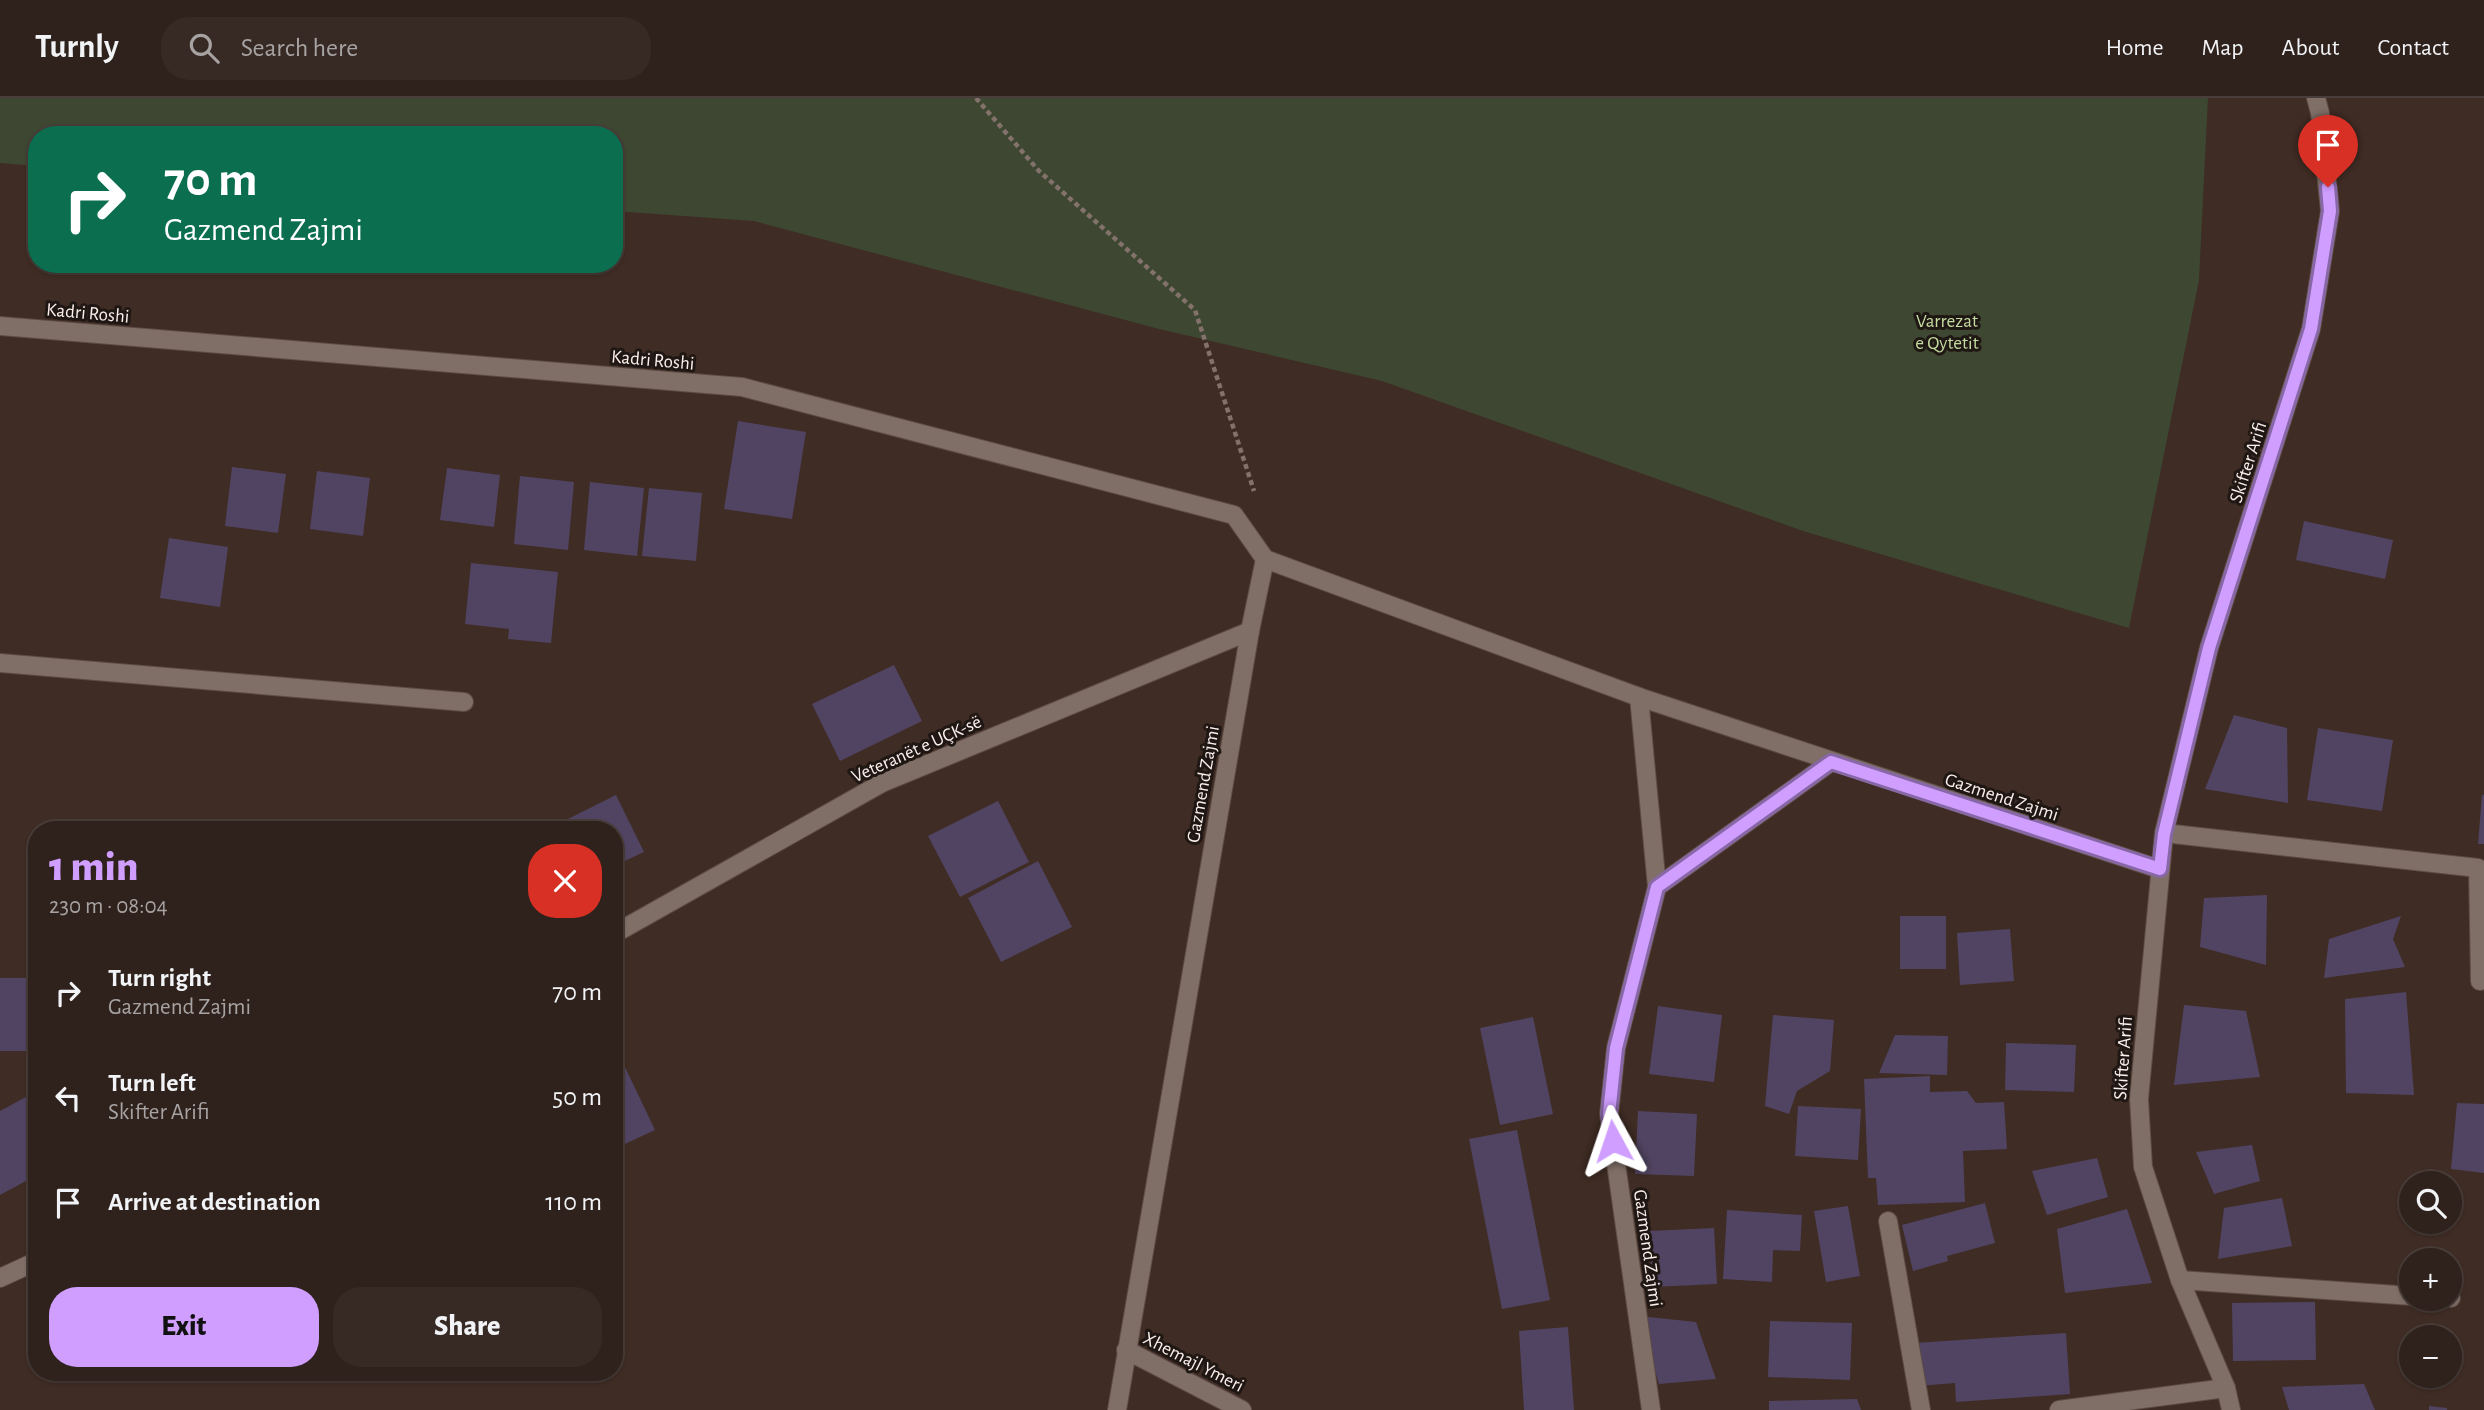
<!DOCTYPE html>
<meta charset="utf-8">
<style>
body{margin:0;font-family:"Alegreya Sans",sans-serif;background:#372924;color:#f1f3f6;height:100vh;display:flex;flex-direction:column;font-size:26px;white-space:nowrap}
*{box-sizing:border-box;margin:0}
p{font-size:23px;color:#a7a3a3}
.icon{flex:none;width:38px;height:38px;fill:none;stroke:currentColor;stroke-width:2;stroke-linecap:round;stroke-linejoin:round}
.map{position:relative;flex:1;overflow:hidden}
.details{position:absolute;left:28px;top:723px;width:595px;height:560px;display:flex;flex-direction:column;background:#2f211b;border-radius:28px;box-shadow:0 2px 5px #0004,0 0 0 2px #4a3e3a}
.details>*{flex:none}
.guide{position:absolute;left:28px;top:28px;width:595px;height:147px;border-radius:28px;box-shadow:0 2px 5px #0004,0 0 0 2px #4a3e3a;background:#0b6e4f;color:#fff;overflow:hidden}
.controls{position:absolute;left:2399px;top:1073px;display:grid;gap:14px}
.controls a{display:grid;place-items:center;width:63px;height:63px;border-radius:50%;background:#2f211b;box-shadow:0 2px 5px #0004,0 0 0 2px #4a3e3a;font-size:35px}
.pin{position:absolute;display:grid;place-items:center;width:60px;height:60px;color:#fff;margin:-72px -30px;border-radius:50% 50% 50% 0;rotate:-45deg;box-shadow:0 0 7px #0007}
.pin .icon{rotate:45deg}
.me{position:absolute;width:77px;margin:-38px;rotate:355deg;stroke-linejoin:round;filter:drop-shadow(0 0 5px #0008)}
.turn{display:flex;align-items:center;gap:24px;height:147px;padding:0 21px;font-size:32px}
.turn .icon{width:91px;height:91px;stroke-width:2.5}
.turn b{display:block;font-size:49px;line-height:60px}
.round{display:grid;place-items:center;flex:none;width:74px;height:74px;border-radius:28px;background:#372924}
.overview{display:flex;align-items:center;justify-content:space-between;height:119px;padding:0 21px}
h1{font-size:42px;font-weight:800;line-height:52px;color:#cf9eff}
.action{display:flex;gap:14px;margin-top:auto;padding:14px 21px}
.action a{flex:1;height:80px;border-radius:28px;background:#cf9eff;color:#111;font-size:28px;font-weight:800;line-height:80px;text-align:center}
.action a+a{background:#372924;color:#f1f3f6}
ul{padding:0;list-style:none}
li{display:flex;align-items:center;gap:21px;height:105px;padding:0 21px}
li div{flex:1}
li b{display:block;font-size:26px}
li em{font-style:normal}
header{display:flex;align-items:center;gap:42px;box-sizing:border-box;height:98px;padding:0 35px;background:#2f211b;border-bottom:2px solid #4a3e3a}
header strong{font-size:33px}
nav{display:flex;gap:38px;margin-inline-start:auto;font-size:24px}
.search{width:490px;height:63px;background:#372924;display:flex;align-items:center;gap:18px;box-sizing:border-box;padding:0 24px;border-radius:28px;color:#a7a3a3;font-size:26px}
.map>svg:first-child{display:block}
.green{fill:#3e4731}
.building{fill:#514462}
.lines{fill:none;stroke-linecap:round;stroke-linejoin:round}
.minor-casing{stroke:#5d4b44;stroke-width:20}
.tertiary-casing{stroke:#5d4b44;stroke-width:20}
.path{stroke:#83726b;stroke-width:4.5;stroke-dasharray:5 3.5;stroke-linecap:butt}
.minor{stroke:#7f6f67;stroke-width:18}
.tertiary{stroke:#7f6f67;stroke-width:18}
.route-casing{stroke:#8767a6;stroke-width:18}
.route{stroke:#cf9eff;stroke-width:12}
.labels{text-anchor:middle;stroke-width:6;stroke-linejoin:round;paint-order:stroke}
.street-label{font-size:19px;fill:#fcefea;stroke:#1f1713}
.park-label{font-size:19px;fill:#c5dca1;stroke:#1f1713}
</style>
<header>
<strong>Turnly</strong>
<div class="search"><svg class="icon" aria-label="search" viewBox="0 0 24 24"><circle cx="10" cy="10" r="6"/><path d="M15 15l6 6"/></svg>Search here</div>
<nav><a>Home</a><a>Map</a><a>About</a><a>Contact</a></nav>
</header>
<div class="map">
<svg width="2484" height="1312" viewBox="0 0 2484 1312">
<rect width="100%" height="100%" fill="#3f2c24"/>
<polygon class="green" points="0,0 2208,0 2199,182 2129,530 1803,433 1382,283 1159,231 754,123 614,113 614,37 37,37 37,68 0,65"/>
<g class="building">
<polygon points="738,323 806,334 792,421 724,411"/>
<polygon points="232,369 286,376 278,435 225,428"/>
<polygon points="447,370 500,377 494,429 440,422"/>
<polygon points="317,373 370,380 363,438 310,431"/>
<polygon points="520,378 574,384 568,452 514,446"/>
<polygon points="590,384 644,390 637,458 584,452"/>
<polygon points="649,390 702,395 696,463 642,458"/>
<polygon points="2304,423 2393,442 2385,481 2296,462"/>
<polygon points="169,440 228,449 220,509 160,500"/>
<polygon points="471,465 558,474 551,545 508,541 509,531 465,526"/>
<polygon points="894,567 922,623 840,663 812,606"/>
<polygon points="2234,617 2287,630 2288,705 2205,691"/>
<polygon points="2318,630 2393,642 2382,713 2307,702"/>
<polygon points="616,697 644,754 614,768 614,732 546,732"/>
<polygon points="2482,697 2484,697 2484,746 2478,746"/>
<polygon points="998,703 1029,764 960,799 928,738"/>
<polygon points="1038,763 1072,829 1001,864 968,800"/>
<polygon points="2267,797 2266,867 2200,849 2204,800"/>
<rect x="1900" y="818" width="46" height="53"/>
<polygon points="2401,818 2393,841 2405,869 2324,880 2329,841"/>
<polygon points="2010,831 2014,883 1960,887 1957,835"/>
<rect x="0" y="880" width="37" height="73"/>
<polygon points="2406,894 2414,997 2346,995 2345,901"/>
<polygon points="2184,907 2246,913 2260,979 2174,987"/>
<polygon points="1658,908 1722,917 1714,984 1649,976"/>
<polygon points="1773,917 1834,922 1830,973 1797,993 1789,1016 1765,1008"/>
<polygon points="1533,919 1553,1016 1500,1027 1480,930"/>
<polygon points="1895,937 1948,938 1947,977 1879,975"/>
<polygon points="2006,945 2076,947 2074,994 2005,992"/>
<polygon points="614,946 655,1032 614,1051"/>
<polygon points="1930,978 1930,994 1967,993 1976,1005 2004,1004 2007,1051 1963,1053 1965,1104 1878,1107 1876,1080 1868,1080 1864,981"/>
<polygon points="37,993 37,1077 0,1097 0,1013"/>
<polygon points="2457,1005 2484,1006 2484,1075 2451,1071"/>
<polygon points="1798,1008 1861,1011 1858,1062 1795,1058"/>
<polygon points="1638,1013 1697,1016 1694,1078 1635,1076"/>
<polygon points="1517,1032 1550,1202 1502,1211 1469,1041"/>
<polygon points="2252,1047 2260,1083 2214,1096 2196,1054"/>
<polygon points="2097,1060 2108,1099 2047,1117 2032,1073"/>
<polygon points="2282,1100 2292,1148 2218,1161 2224,1110"/>
<polygon points="1985,1105 1995,1145 1947,1158 1948,1163 1913,1173 1902,1127"/>
<polygon points="1848,1108 1860,1178 1826,1184 1814,1113"/>
<polygon points="2127,1111 2152,1185 2065,1195 2057,1131"/>
<polygon points="1727,1112 1802,1117 1800,1153 1773,1152 1772,1184 1723,1181"/>
<polygon points="1714,1130 1717,1186 1652,1189 1649,1133"/>
<polygon points="2315,1204 2316,1262 2233,1263 2232,1205"/>
<polygon points="1639,1218 1696,1224 1716,1281 1659,1286"/>
<polygon points="1770,1223 1852,1225 1850,1282 1768,1279"/>
<polygon points="1568,1229 1574,1312 1524,1312 1519,1233"/>
<polygon points="2066,1235 2070,1296 1956,1304 1955,1285 1918,1288 1915,1245"/>
<polygon points="2364,1286 2375,1312 2289,1312 2282,1289"/>
<polygon points="1857,1301 1861,1312 1769,1312 1769,1303"/>
<polygon points="2429,1308 2447,1310 2447,1312 2429,1312"/>
</g>
<g class="lines">
<defs>
<g id="minor">
<polyline points="0,228 742,289 1234,417 1265,461"/>
<polyline points="1265,461 1639,599 2159,771"/>
<polyline points="0,565 464,604"/>
<polyline points="1639,599 1657,789 1616,950 1609,1016 1651,1312"/>
<polyline points="2164,735 2478,770 2480,883"/>
<polyline points="1657,789 1831,664"/>
<polyline points="614,836 882,685 1250,533"/>
<polyline points="1888,1123 1921,1312"/>
<polyline points="0,1180 37,1163"/>
<polyline points="2180,1182 2412,1198"/>
<polyline points="2450,1200 2451,1200"/>
<polyline points="1126,1252 1242,1312"/>
<polyline points="1117,1312 1250,533 1265,461"/>
<polyline points="2059,1312 2226,1290"/>
</g>
<polyline id="tertiary" points="2231,1312 2226,1290 2180,1182 2143,1069 2139,1001 2164,735 2209,550 2311,231 2330,113 2320,15 2316,0"/>
</defs>
<use href="#minor" class="minor-casing"/>
<use href="#tertiary" class="tertiary-casing"/>
<polyline class="path" points="976,0 1039,73 1195,212 1254,393"/>
<use href="#minor" class="minor"/>
<use href="#tertiary" class="tertiary"/>
</g>
<g class="lines">
<defs>
<polyline id="route" points="1613,1043 1609,1016 1616,950 1657,789 1831,664 2160,771 2164,736 2209,550 2311,231 2330,113 2328,89"/>
</defs>
<use href="#route" class="route-casing"/>
<use href="#route" class="route"/>
</g>
<g class="labels">
<g class="street-label">
<text transform="translate(88 214) rotate(5)" y="7">Kadri Roshi</text>
<text transform="translate(653 261) rotate(5)" y="7">Kadri Roshi</text>
<text transform="translate(2247 364) rotate(-72)" y="7">Skifter Arifi</text>
<text transform="translate(916 650) rotate(-24)" y="7">Veteranët e UÇK-së</text>
<text transform="translate(1202 686) rotate(-80)" y="7">Gazmend Zajmi</text>
<text transform="translate(2002 698) rotate(18)" y="7">Gazmend Zajmi</text>
<text transform="translate(2122 960) rotate(-86)" y="7">Skifter Arifi</text>
<text transform="translate(1649 1150) rotate(82)" y="7">Gazmend Zajmi</text>
<text transform="translate(1194 1263) rotate(27)" y="7">Xhemajl Ymeri</text>
</g>
<g class="park-label">
<text x="1947" y="229">Varrezat<tspan x="1947" dy="22">e Qytetit</tspan></text>
</g>
</g>
</svg>
<div class="controls">
<a><svg class="icon" aria-label="search" viewBox="0 0 24 24"><circle cx="10" cy="10" r="6"/><path d="M15 15l6 6"/></svg></a>
<a>+</a>
<a>−</a>
</div>
<div class="pin" style="left:2328px;top:89px;background:#d93025"><svg class="icon" aria-label="arrive" viewBox="0 0 24 24"><path d="M6 21V4h12l-3 4 3 4H6"/></svg></div>
<svg class="me" style="left:1613px;top:1043px" viewBox="-20 -20 40 40"><path d="M0-17L14 15 0 8-14 15z" fill="#cf9eff" stroke="#fff" stroke-width="4"/></svg>
<div class="guide">
<div class="turn"><svg class="icon" aria-label="right" viewBox="0 0 24 24"><path d="M7 20v-9h11M14 6l5 5-5 5"/></svg><div><b>70 m</b>Gazmend Zajmi</div></div>
</div>
<section class="details">
<div class="overview"><div><h1>1 min</h1><p>230 m · 08:04</p></div><a class="round" style="background:#d93025;color:#fff"><svg class="icon" aria-label="close" viewBox="0 0 24 24"><path d="M6 6l12 12M18 6L6 18"/></svg></a></div>
<ul>
<li><svg class="icon" aria-label="right" viewBox="0 0 24 24"><path d="M7 20v-9h11M14 6l5 5-5 5"/></svg><div><b>Turn right</b><p>Gazmend Zajmi</p></div><em>70 m</em></li>
<li><svg class="icon" aria-label="left" viewBox="0 0 24 24"><path d="M17 20v-9H6M10 6l-5 5 5 5"/></svg><div><b>Turn left</b><p>Skifter Arifi</p></div><em>50 m</em></li>
<li><svg class="icon" aria-label="arrive" viewBox="0 0 24 24"><path d="M6 21V4h12l-3 4 3 4H6"/></svg><div><b>Arrive at destination</b></div><em>110 m</em></li>
</ul>
<div class="action"><a>Exit</a><a>Share</a></div>
</section>
</div>
